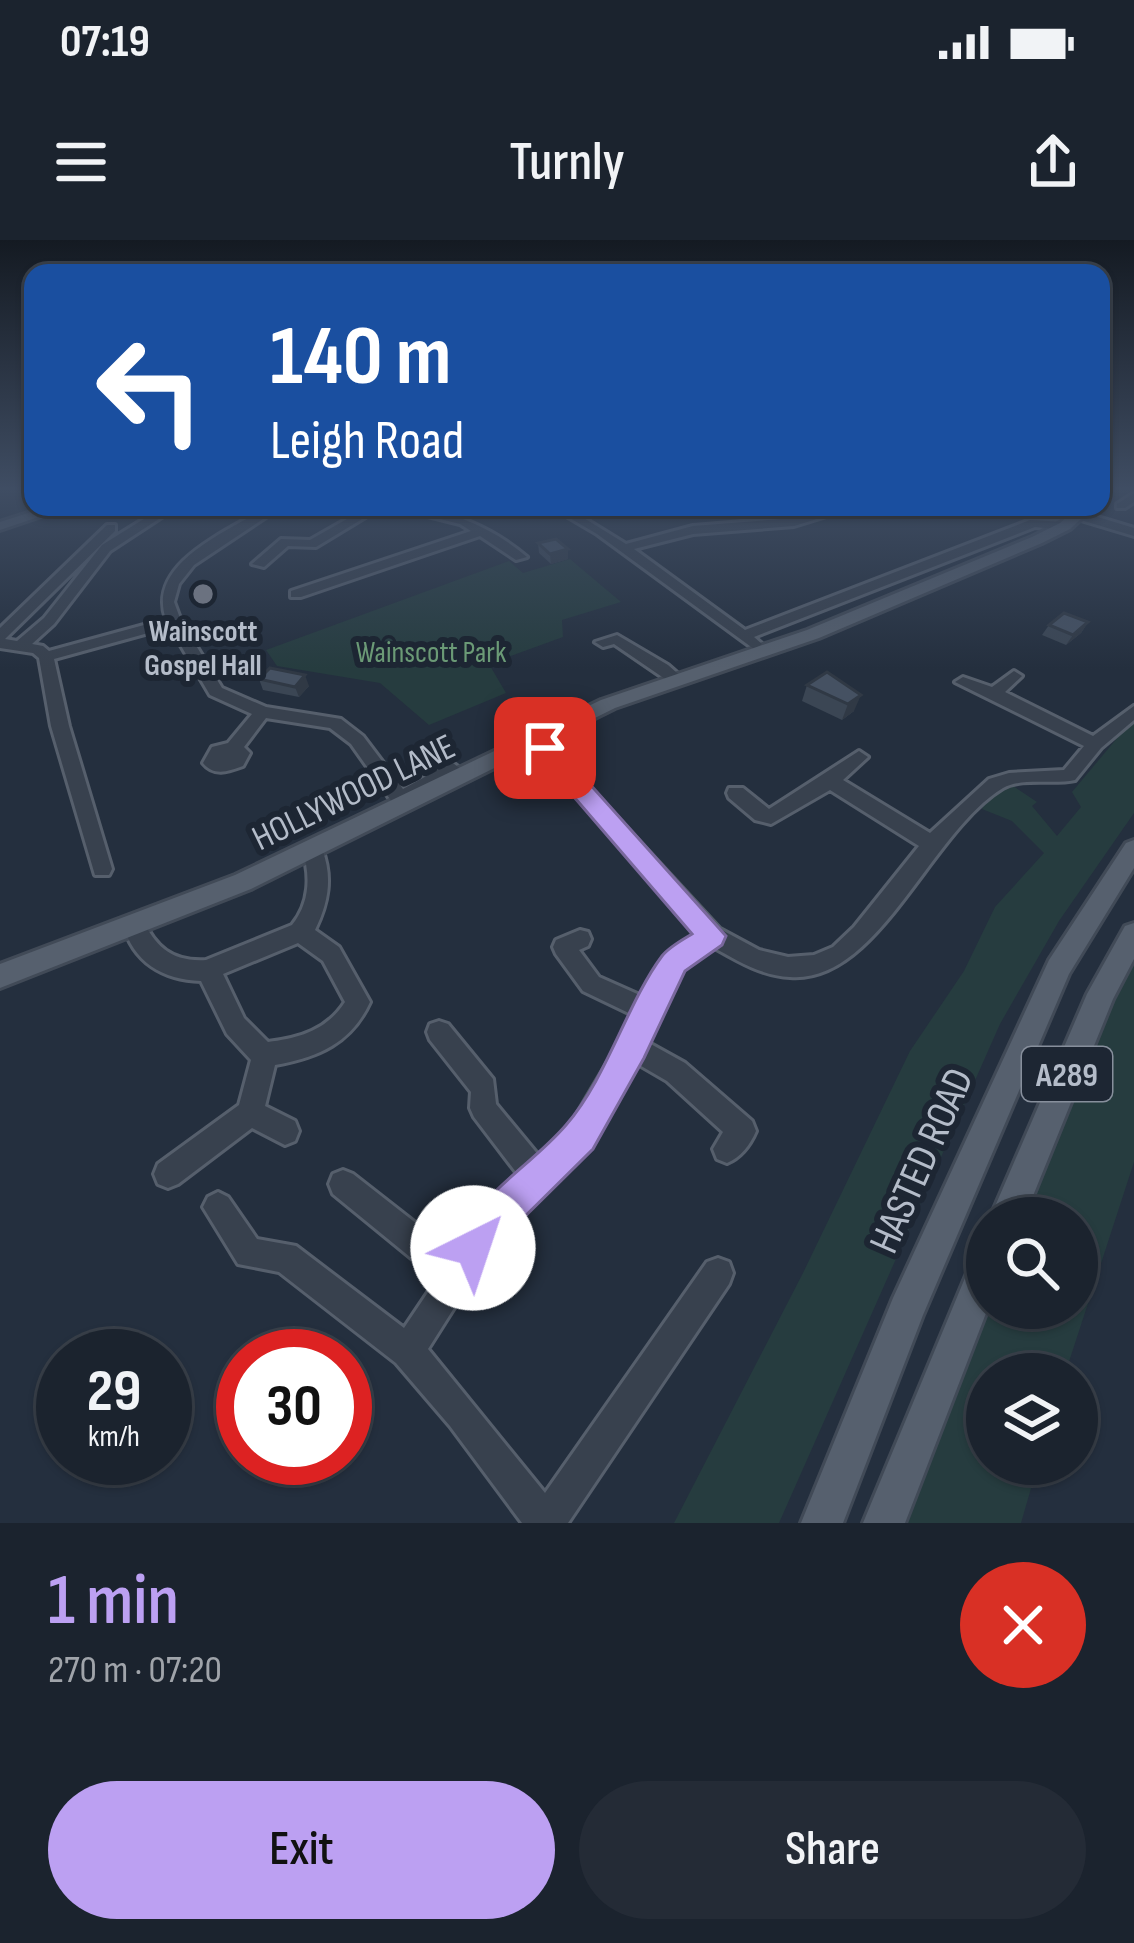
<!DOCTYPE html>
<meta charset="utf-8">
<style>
body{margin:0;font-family:"Sofia Sans Condensed",sans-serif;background:#242b36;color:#f1f3f6;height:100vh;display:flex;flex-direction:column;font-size:45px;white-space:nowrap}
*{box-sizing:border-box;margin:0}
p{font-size:39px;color:#a0a4aa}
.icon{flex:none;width:66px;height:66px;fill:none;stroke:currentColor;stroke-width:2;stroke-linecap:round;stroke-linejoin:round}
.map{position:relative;height:1283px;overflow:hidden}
.details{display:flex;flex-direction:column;background:#1b232e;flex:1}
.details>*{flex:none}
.banner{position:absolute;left:24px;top:24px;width:1086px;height:252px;border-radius:24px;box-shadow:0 3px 9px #0004,0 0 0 3px #39404a;background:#1a4fa0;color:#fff;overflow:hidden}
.controls{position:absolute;left:966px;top:957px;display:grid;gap:24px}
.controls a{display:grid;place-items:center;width:132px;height:132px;border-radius:50%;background:#1b232e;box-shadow:0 3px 9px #0004,0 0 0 3px #39404a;font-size:60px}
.speed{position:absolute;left:36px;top:1089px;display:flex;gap:24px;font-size:60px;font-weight:700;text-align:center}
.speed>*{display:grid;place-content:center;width:156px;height:156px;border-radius:50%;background:#1b232e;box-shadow:0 3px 9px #0004,0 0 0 3px #39404a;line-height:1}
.speed small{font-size:30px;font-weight:400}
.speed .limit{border:18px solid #d22;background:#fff;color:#111}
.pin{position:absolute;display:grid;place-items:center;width:102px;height:102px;color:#fff;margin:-51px;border-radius:24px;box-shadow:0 6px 18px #0006}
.me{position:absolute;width:132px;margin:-66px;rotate:41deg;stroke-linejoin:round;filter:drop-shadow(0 0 9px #0008)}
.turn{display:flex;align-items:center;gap:42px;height:252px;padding:0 48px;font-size:54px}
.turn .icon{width:156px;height:156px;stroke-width:2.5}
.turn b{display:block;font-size:84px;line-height:102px}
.round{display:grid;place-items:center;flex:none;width:126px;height:126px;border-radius:63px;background:#242b36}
.overview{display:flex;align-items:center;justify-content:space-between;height:204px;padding:0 48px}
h1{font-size:72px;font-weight:600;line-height:90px;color:#bca0f2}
.primary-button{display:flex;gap:24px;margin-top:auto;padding:24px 48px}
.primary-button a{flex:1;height:138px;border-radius:72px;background:#bca0f2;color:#111;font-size:48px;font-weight:600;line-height:138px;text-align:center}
.primary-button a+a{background:#242b36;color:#f1f3f6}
.status{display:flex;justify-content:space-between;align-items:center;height:84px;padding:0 60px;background:#1b232e;direction:ltr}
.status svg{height:33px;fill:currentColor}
header{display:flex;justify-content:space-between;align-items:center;height:156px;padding:0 48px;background:#1b232e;font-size:54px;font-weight:600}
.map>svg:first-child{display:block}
.green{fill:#263c3f}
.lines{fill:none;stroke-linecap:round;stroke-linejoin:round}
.minor-casing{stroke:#565f6c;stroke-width:6}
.major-casing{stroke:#414a57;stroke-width:6}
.minor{fill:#38414e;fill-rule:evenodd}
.major{fill:#56606e;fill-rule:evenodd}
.wall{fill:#3b4654}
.shaded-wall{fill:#303945}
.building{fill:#455162;stroke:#303945;stroke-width:3}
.route{fill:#bca0f2;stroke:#7a689d;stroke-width:3}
.worship-dot{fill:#6b7280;stroke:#1d2633;stroke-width:4.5}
.labels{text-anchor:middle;stroke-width:12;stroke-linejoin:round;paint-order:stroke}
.far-poi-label{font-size:30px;font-weight:bold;fill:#b4bcc9;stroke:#1d2633}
.far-park-label{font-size:30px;fill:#6b9a76;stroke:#1d2633}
.shield{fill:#1d2633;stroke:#878f9c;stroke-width:3}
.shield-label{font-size:33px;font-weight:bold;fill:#b4bcc9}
.street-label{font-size:36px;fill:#b4bcc9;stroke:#1d2633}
.near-street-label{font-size:42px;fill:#b4bcc9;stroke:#1d2633}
</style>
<div class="status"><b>07:19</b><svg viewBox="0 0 49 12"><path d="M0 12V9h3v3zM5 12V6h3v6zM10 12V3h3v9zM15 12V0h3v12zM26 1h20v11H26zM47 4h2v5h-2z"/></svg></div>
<header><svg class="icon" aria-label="menu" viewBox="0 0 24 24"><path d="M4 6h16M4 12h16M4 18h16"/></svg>Turnly<svg class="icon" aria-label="share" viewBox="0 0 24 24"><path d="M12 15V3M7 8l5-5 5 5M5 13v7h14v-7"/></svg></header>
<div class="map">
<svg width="1134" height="1283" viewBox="0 0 1134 1283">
<rect width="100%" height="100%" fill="#242f3e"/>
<g class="green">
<polygon points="570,319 621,362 562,380 563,397 489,424 506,453 429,485 380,443 277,426 266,410 509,321 523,333"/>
<polygon points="1134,478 1134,573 1059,681 1000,784 779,1283 674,1283 803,1033 910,811 964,731 995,667 1044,613 1012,581 982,569 986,559 1010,544 1037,562 1032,566 1057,596 1081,567 1072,552"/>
<polygon points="1134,711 1134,922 1065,1134 987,1134 987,1224 1038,1224 1021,1283 901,1283 987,1068 1077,1068 1077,978 1017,978"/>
</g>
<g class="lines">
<defs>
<g id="minor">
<polygon points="1134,253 1134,262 1125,268 1117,268 1117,264"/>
<path d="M163 267H177L110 311 54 384 32 404 43 406 49 411 166 379C146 323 229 291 267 267H281L194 325 179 344 174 362 181 381 222 448 266 467 341 479 363 496 403 549 441 528 443 522 449 520 462 530 459 534 409 557 414 564 404 571 397 569 351 504 330 488 266 478 244 507 250 513 243 526C229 531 214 537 203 523L212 507 228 503 252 474 210 455 170 387 54 419 69 486 112 629 109 635H95L51 486 39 418 33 413 0 408V388L107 285H115V291L5 399 17 401 44 378 102 305Z"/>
<polygon points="368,267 382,267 316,307 288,306 264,327 252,324 281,299 310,300"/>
<path d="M392 267C444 267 488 284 527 317L516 320 480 296 301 357H291V351L471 291 460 284Z"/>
<polygon points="551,267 566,267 626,304 693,286 794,278 837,267 856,267 794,286 693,294 634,309 745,390 1030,280 1065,282 1071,286 1065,290 1035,287 754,397 762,404 754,409 597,294"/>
<polygon points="1078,271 1134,288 1134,296 1074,278 1074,272"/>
<polygon points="617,395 668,425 685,440 683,443 671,443 614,404 603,407 595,402"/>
<path d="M1014 431 1022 436 1005 452 1093 496 1134 466V480L1101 508 1075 540C1054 545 1022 537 1003 548 930 592 878 744 790 737 762 736 736 720 713 707L682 729 647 802 685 823 752 881 756 891C750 905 741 917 727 923L717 919 713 909 723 892 667 841 636 823 590 906 502 992 428 1109 545 1253 707 1022 718 1018 729 1022 733 1033 729 1044 568 1283H522L450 1186 396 1123 279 1032 238 1024 203 967 208 957 218 952 228 957 257 999 296 1006 404 1088 437 1039 333 954 329 944 333 934 343 930 353 934 454 1013 482 972 519 936 474 877 470 868 471 852 430 800 427 792 430 784 439 781 448 784 493 839 496 864 539 916 570 886 635 776 583 751 556 714 553 707 556 700 580 690 588 692 591 699 588 706 579 710 599 737 644 757 666 715 697 694 528 502V494H540L720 689 759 710 788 717 814 715 833 707 854 687 919 606 830 550 771 584 755 580 729 558 727 553 729 548H743L769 569 859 511 868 517 843 540 930 593 989 539 1009 533 1064 530 1084 506 955 442 963 437 992 447Z"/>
<path d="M312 601 322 609C333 638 328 663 315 690L339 707 370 762C351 803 319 817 275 825L265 866 295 881 299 891 295 901 285 905 252 888 178 944 168 948 158 944 154 934 158 924 239 865 251 820 227 794 201 741C163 740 133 722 123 684L126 678 134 675 142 678C155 707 172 722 206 720L292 685C310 663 311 635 302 609ZM298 703 323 721 345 762C327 790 300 798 268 802L244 778 223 734Z"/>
</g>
<g id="major">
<polygon points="1101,249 1113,249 1101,258"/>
<polygon points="47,267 68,267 0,290 0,282"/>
<polygon points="1079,267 1094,267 1070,289 1042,303 819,398 615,468 251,649 0,748 0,724 235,635 601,460 807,390 1032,297 1060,283"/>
<polygon points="1134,600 1134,628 1069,734 923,1075 843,1283 801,1283 893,1058 1049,720 1126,603"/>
<polygon points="1134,683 1134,719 1113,759 1024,978 990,978 1087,754 1125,686"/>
<polygon points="987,1009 988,1068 905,1283 863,1283 975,1014"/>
</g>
</defs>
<use href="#minor" class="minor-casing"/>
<use href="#major" class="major-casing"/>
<use href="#minor" class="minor"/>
<use href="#major" class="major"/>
</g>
<g class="wall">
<polygon points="538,303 568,319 551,324 539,313"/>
<polygon points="1088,382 1081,393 1066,405 1042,395 1049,385"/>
<polygon points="827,432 854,471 842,480 802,461 807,445"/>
<polygon points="259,439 309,446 299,457 263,450"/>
</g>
<g class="shaded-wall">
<polygon points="568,309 568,319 551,324 550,314"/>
<polygon points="1088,382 1081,393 1066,405 1073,395"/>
<polygon points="305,435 309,446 299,457 295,447"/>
<polygon points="861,455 854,471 842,480 848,464"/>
</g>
<g class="building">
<polygon points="556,299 568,309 550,314 538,303"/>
<polygon points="1064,373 1088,382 1073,395 1049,385"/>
<polygon points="270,428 305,435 295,447 259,439"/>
<polygon points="827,432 861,455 848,464 807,445"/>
</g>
<linearGradient id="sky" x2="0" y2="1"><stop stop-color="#141a22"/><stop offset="0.58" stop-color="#3f4d63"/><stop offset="1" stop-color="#3f4d63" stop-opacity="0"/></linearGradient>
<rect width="1134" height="429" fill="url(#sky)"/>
<path class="route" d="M545 501 553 503 726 696 722 705 685 731 644 818 593 909 506 995 487 1022 473 1027 460 1022 454 1008C475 956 530 927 566 885 607 838 627 763 662 716 669 707 682 700 692 694L537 514V503Z"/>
<circle class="worship-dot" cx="203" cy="354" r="12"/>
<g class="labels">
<g class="far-poi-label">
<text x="203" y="401">Wainscott<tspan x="203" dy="34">Gospel Hall</tspan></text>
</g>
<g class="far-park-label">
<text x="431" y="422">Wainscott Park</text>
</g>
<rect class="shield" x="1022" y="807" width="90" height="54" rx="9"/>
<g class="shield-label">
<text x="1067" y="846">A289</text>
</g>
<g class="street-label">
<text transform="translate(353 551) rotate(-26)" y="13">HOLLYWOOD LANE</text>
</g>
<g class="near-street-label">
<text transform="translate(920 920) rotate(-66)" y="15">HASTED ROAD</text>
</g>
</g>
</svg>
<div class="controls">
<a><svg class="icon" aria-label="search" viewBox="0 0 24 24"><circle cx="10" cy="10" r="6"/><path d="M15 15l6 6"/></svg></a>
<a><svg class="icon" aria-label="layers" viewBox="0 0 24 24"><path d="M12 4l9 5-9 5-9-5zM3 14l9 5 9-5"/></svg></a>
</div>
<div class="speed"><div>29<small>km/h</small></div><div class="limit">30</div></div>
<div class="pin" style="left:545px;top:508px;background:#d93025"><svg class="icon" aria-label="arrive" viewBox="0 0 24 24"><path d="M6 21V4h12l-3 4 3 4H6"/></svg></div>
<svg class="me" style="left:473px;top:1008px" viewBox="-20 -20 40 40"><circle r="19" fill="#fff"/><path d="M0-13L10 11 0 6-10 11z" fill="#bca0f2"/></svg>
<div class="banner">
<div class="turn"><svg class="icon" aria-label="left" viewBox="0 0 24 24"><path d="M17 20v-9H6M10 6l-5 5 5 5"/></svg><div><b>140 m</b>Leigh Road</div></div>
</div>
</div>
<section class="details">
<div class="overview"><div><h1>1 min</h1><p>270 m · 07:20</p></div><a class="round" style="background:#d93025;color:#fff"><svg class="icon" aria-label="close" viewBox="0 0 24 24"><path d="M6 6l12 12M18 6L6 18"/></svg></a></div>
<div class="primary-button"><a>Exit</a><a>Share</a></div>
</section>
